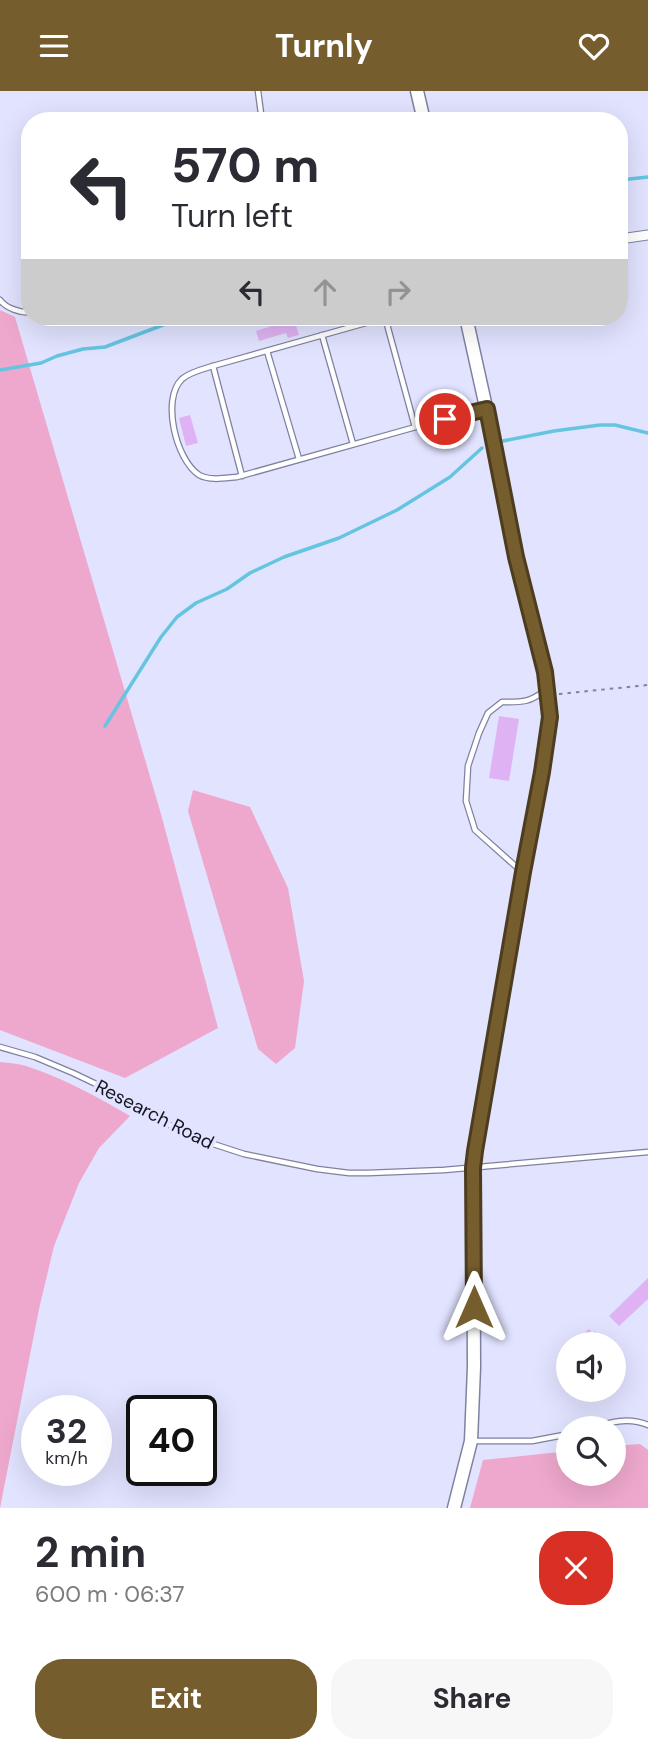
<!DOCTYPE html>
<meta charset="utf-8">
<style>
body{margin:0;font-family:"DM Sans",sans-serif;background:#f7f7f7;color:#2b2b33;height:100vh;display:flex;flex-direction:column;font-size:26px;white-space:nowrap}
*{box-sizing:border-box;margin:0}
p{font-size:23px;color:#7c7c81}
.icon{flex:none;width:38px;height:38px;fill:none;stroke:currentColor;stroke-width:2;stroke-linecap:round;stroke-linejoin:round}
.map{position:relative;height:1417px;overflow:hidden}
.panel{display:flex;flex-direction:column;background:#fff;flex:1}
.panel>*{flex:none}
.top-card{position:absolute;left:21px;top:21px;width:607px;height:214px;border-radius:28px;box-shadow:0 7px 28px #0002;background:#fff;color:#2b2b33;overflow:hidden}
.fabs{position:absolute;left:556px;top:1241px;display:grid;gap:14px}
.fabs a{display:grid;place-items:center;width:70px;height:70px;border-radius:50%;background:#fff;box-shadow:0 7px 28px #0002;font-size:35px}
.speed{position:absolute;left:21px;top:1304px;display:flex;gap:14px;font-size:35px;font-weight:700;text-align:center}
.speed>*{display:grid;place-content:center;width:91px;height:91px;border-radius:50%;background:#fff;box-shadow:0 7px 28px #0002;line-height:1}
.speed small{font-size:18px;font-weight:400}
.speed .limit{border:4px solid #111;border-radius:10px;background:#fff;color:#111}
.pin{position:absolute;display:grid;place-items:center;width:60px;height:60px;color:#fff;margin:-30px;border:4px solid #fff;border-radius:50%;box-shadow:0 2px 7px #0007}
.me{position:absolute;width:77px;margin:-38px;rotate:0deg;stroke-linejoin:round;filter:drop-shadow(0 0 5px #0008)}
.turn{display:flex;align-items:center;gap:24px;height:147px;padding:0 35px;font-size:32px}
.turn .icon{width:91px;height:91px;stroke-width:2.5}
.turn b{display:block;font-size:49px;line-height:60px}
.lanes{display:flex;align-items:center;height:66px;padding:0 35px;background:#0003;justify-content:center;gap:35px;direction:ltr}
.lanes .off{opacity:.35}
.round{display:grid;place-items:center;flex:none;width:74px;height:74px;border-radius:28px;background:#f7f7f7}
.overview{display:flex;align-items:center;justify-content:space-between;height:119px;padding:0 35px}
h1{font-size:42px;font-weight:700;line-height:52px}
.action{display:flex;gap:14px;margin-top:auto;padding:14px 35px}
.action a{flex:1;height:80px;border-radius:28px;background:#765d2e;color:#fff;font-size:28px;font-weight:700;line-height:80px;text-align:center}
.action a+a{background:#f7f7f7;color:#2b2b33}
header{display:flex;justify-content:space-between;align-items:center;height:91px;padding:0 35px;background:#765d2e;color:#fff;font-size:32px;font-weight:700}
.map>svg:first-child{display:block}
.green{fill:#eea8cd}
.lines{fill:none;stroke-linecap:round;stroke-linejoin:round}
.stream{stroke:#65c5e1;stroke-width:3.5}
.building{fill:#dfb3f3}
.lane-casing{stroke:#7f81a0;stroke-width:7}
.street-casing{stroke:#7f81a0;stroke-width:11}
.secondary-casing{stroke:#7f81a0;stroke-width:15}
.path{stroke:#828397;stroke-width:2;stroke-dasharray:3.5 5;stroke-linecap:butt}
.lane{stroke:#fff;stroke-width:4.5}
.street{stroke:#fff;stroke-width:9}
.secondary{stroke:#fff;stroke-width:12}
.route-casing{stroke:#4d3c1e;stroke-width:18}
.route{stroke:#765d2e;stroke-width:12}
.labels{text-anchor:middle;stroke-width:7;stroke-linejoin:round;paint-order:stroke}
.street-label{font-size:19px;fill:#141420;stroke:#e1e3ff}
</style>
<header><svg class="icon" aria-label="menu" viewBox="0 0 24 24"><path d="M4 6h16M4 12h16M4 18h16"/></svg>Turnly<svg class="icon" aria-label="heart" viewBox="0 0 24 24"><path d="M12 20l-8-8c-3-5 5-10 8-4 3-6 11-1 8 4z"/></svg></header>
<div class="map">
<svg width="648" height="1417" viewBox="0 0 648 1417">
<rect width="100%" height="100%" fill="#e1e3ff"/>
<g class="green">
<polygon points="0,219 15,226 161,723 218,937 125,987 0,939"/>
<polygon points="193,699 250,716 288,797 304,890 295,957 276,973 258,958 188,720"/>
<path d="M0 971C11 972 22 973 32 977 67 989 99 1007 130 1025L99 1057 79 1092 54 1155 39 1218 0 1417Z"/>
<polygon points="640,1353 648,1359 648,1417 470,1417 483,1369 569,1360 569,1382 614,1382 614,1355"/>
</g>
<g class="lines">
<g class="stream">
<polyline points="620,89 648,86"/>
<polyline points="0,279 41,272 57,265 83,258 105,256 184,226"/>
<polyline points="503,350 554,340 600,334 615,334 648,342"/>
<polyline points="105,635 161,546 177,526 196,512 227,498 250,482 284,466 339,447 397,419 450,386 482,357"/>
</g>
</g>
<g class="building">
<polygon points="294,228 299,244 288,247 286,242 259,250 256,240"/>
<polygon points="190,324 198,352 186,355 179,327"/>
<polygon points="499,625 519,628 509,690 489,687"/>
<polygon points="648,1187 648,1208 619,1235 609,1225"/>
<polygon points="589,1238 593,1243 595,1240 607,1253 578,1253 583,1249 580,1246"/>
</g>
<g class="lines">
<defs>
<g id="lane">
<polyline points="258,0 262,30"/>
<path d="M0 209C6 217 20 222 30 221"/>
<polyline points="385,226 415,336"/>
<path d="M387 226 213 275C203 278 190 281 182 288 161 308 176 369 199 384 210 390 225 387 237 386L430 332 484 318"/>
<polyline points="322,244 353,353"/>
<polyline points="267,260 299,368"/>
<polyline points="213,275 242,385"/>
<path d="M521 780 475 739 466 710 468 675 479 642 488 622 502 611C521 611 529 612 544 600"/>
<polyline points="0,956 35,966 73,982 94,992 161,1030 204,1050 244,1063 317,1078 349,1082 368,1082 444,1079 648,1061"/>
<path d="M591 1337C611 1331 628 1326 648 1334"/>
<polyline points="472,1350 532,1350 569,1343"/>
</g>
<polyline id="street" points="620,148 648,144"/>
<g id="secondary">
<polyline points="417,0 424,30"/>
<polyline points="454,1417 471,1350 474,1276 473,1077 475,1061 523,781 542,681 550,626 545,581 516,466 495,357 466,226"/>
</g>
</defs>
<use href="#lane" class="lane-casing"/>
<use href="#street" class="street-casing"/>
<use href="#secondary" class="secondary-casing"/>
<polyline class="path" points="559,603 648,594"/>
<use href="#lane" class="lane"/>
<use href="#street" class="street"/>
<use href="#secondary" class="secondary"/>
</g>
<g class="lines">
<defs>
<polyline id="route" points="445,328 487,318 516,466 545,581 550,626 542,681 523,781 475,1060 473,1077 474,1216"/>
</defs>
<use href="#route" class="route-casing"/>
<use href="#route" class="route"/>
</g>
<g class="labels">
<g class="street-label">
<text transform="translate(155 1023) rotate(27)" y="7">Research Road</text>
</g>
</g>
</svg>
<div class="fabs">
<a><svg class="icon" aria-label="sound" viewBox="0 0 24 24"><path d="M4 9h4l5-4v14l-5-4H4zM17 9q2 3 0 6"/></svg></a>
<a><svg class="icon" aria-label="search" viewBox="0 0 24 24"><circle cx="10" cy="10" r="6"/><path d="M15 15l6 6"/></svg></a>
</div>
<div class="speed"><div>32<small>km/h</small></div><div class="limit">40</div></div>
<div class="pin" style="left:445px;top:328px;background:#d93025"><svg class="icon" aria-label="arrive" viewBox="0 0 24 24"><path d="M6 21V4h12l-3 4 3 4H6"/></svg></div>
<svg class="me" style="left:474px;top:1216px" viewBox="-20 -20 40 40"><path d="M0-17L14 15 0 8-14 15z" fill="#765d2e" stroke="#fff" stroke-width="4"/></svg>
<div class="top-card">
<div class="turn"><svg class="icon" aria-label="left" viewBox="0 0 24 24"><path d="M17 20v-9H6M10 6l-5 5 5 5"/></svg><div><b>570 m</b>Turn left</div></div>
<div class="lanes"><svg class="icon" aria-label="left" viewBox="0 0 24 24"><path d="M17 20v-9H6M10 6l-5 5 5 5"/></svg><svg class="icon off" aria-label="ahead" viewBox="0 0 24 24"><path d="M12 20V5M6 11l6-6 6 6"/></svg><svg class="icon off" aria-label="right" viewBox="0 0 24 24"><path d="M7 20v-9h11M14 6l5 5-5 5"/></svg></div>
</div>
</div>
<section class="panel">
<div class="overview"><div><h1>2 min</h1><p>600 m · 06:37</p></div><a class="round" style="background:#d93025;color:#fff"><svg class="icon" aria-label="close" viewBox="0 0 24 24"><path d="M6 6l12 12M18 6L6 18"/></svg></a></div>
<div class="action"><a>Exit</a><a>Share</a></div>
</section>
